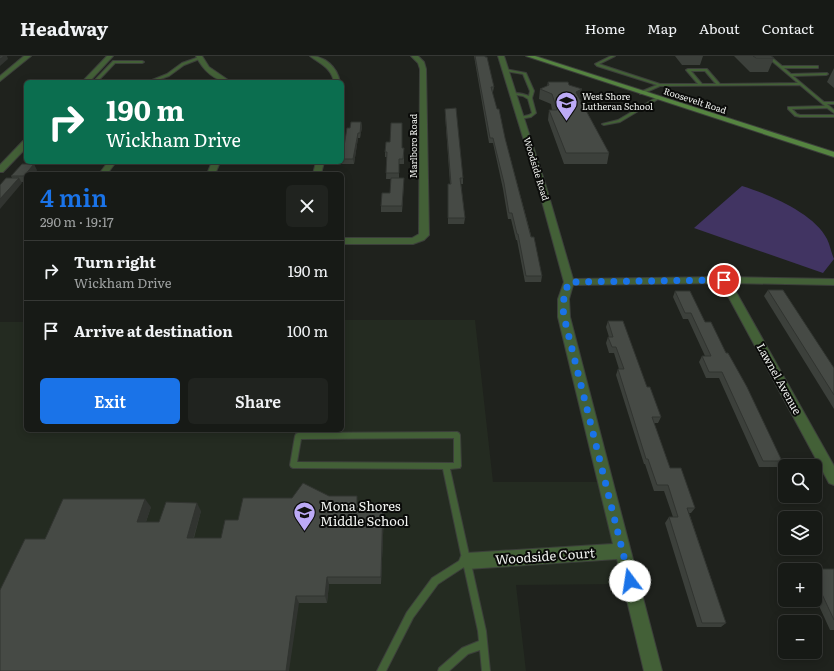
<!DOCTYPE html>
<meta charset="utf-8">
<style>
body{margin:0;font-family:Literata,serif;background:#20231f;color:#f1f3f6;height:100vh;display:flex;flex-direction:column;font-size:15px;white-space:nowrap}
*{box-sizing:border-box;margin:0}
p{font-size:13px;color:#9ea1a1}
.icon{flex:none;width:22px;height:22px;fill:none;stroke:currentColor;stroke-width:2;stroke-linecap:round;stroke-linejoin:round}
.map{position:relative;flex:1;overflow:hidden}
.drawer{position:absolute;left:24px;top:116px;width:320px;height:260px;display:flex;flex-direction:column;background:#171a16;border-radius:6px;box-shadow:0 2px 10px #0003,0 0 0 1px #363835}
.drawer>*{flex:none}
.banner{position:absolute;left:24px;top:24px;width:320px;height:84px;border-radius:6px;box-shadow:0 2px 10px #0003,0 0 0 1px #363835;background:#0b6e4f;color:#fff;overflow:hidden}
.tools{position:absolute;left:778px;top:403px;display:grid;gap:8px}
.tools a{display:grid;place-items:center;width:44px;height:44px;border-radius:6px;background:#171a16;box-shadow:0 2px 10px #0003,0 0 0 1px #363835;font-size:20px}
.pin{position:absolute;display:grid;place-items:center;width:34px;height:34px;color:#fff;margin:-17px;border:2px solid #fff;border-radius:50%;box-shadow:0 1px 4px #0007}
.me{position:absolute;width:44px;margin:-22px;rotate:346deg;stroke-linejoin:round;filter:drop-shadow(0 0 3px #0008)}
.turn{display:flex;align-items:center;gap:14px;height:84px;padding:0 16px;font-size:18px}
.turn .icon{width:52px;height:52px;stroke-width:2.5}
.turn b{display:block;font-size:28px;line-height:34px}
.round{display:grid;place-items:center;flex:none;width:42px;height:42px;border-radius:6px;background:#20231f}
.head{display:flex;align-items:center;justify-content:space-between;height:68px;padding:0 16px}
h1{font-size:24px;font-weight:600;line-height:30px;color:#1a73e8}
.primary-button{display:flex;gap:8px;margin-top:auto;padding:8px 16px}
.primary-button a{flex:1;height:46px;border-radius:6px;background:#1a73e8;color:#fff;font-size:16px;font-weight:600;line-height:46px;text-align:center}
.primary-button a+a{background:#20231f;color:#f1f3f6}
ul{padding:0;list-style:none}
li{display:flex;align-items:center;gap:12px;height:60px;padding:0 16px;border-top:1px solid #363835}
li div{flex:1}
li b{display:block;font-size:15px}
li em{font-style:normal}
header{display:flex;align-items:center;gap:24px;box-sizing:border-box;height:56px;padding:0 20px;background:#171a16;border-bottom:1px solid #363835}
header strong{font-size:19px}
nav{display:flex;gap:22px;margin-inline-start:auto;font-size:14px}
.map>svg:first-child{display:block}
.built{fill:#242b21}
.green{fill:#413462}
.lines{fill:none;stroke-linecap:round;stroke-linejoin:round}
.lane-casing{stroke:#3c3f3b;stroke-width:2}
.street-casing{stroke:#3c3f3b;stroke-width:2}
.secondary-casing{stroke:#3c3f3b;stroke-width:2}
.lane{fill:#436037;fill-rule:evenodd}
.street{fill:#436037;fill-rule:evenodd}
.secondary{fill:#558440;fill-rule:evenodd}
.wall{fill:#3c403b}
.shaded-wall{fill:#313430}
.building{fill:#464a45;stroke:#313430}
.route{stroke:#1a73e8;stroke-width:7;stroke-dasharray:0 12.6}
.labels{text-anchor:middle;stroke-width:4;stroke-linejoin:round;paint-order:stroke}
.far-poi-label{font-size:9px;fill:#f1f3f0;stroke:#0a0b09;text-anchor:start}
.far-street-label{font-size:9px;fill:#f1f3f0;stroke:#0a0b09}
.street-label{font-size:11px;fill:#f1f3f0;stroke:#0a0b09}
.near-poi-label{font-size:13px;fill:#f1f3f0;stroke:#0a0b09;text-anchor:start}
.near-street-label{font-size:13px;fill:#f1f3f0;stroke:#0a0b09}
</style>
<header>
<strong>Headway</strong>
<nav><a>Home</a><a>Map</a><a>About</a><a>Contact</a></nav>
</header>
<div class="map">
<svg width="834" height="615" viewBox="0 0 834 615">
<rect width="100%" height="100%" fill="#1f221d"/>
<polygon class="built" points="342,264 475,264 493,426 598,426 623,528 516,529 526,615 0,615 0,266 26,266 26,374 342,374"/>
<path class="green" d="M742 130C768 138 814 157 827 183 830 189 831 196 834 203L823 217 694 172Z"/>
<g class="lines">
<defs>
<g id="lane">
<path d="M611 0H615L599 8 660 28H698L686 14 688 13H707L720 28 798 27 766 0H770L782 10H818V12H784L791 18 827 17 828 18 826 19 793 20 824 46H834V48H827L834 54V57L827 52 792 53 797 58 800 59H834V61H800L795 60 788 53V51L825 50 800 29 660 30 642 38H640V36L657 29 597 10 595 8ZM691 15H705L716 28H702Z"/>
<polygon points="199,1 202,2 184,9 169,20 152,26 147,26 167,18 182,7"/>
<polygon points="113,5 142,5 144,6 142,7 115,7 97,26 93,26"/>
<path d="M505 13 526 17 534 35 532 42 536 57 531 61 520 63V61L529 59 532 57 528 43 523 40 511 38C516 36 524 38 529 40L530 35 523 18 505 15Z"/>
<polygon points="657,41 660,42 620,66 604,69 602,68 618,64"/>
<path d="M457 376 459 377 460 379 461 410 460 412 450 413 486 575 490 615H482L480 594 468 598 449 615H438L439 612 462 592 479 585 478 575 464 511 438 528 413 562 386 615H377L407 556 432 522 462 503 443 413 293 412 291 411 290 409 295 380 296 378 298 377ZM454 382V407L297 406 301 383Z"/>
</g>
<g id="street">
<polygon points="24,0 31,0 0,25 0,20"/>
<polygon points="107,0 113,0 89,26 82,26"/>
<path d="M196 0H202L209 11 231 26C215 26 203 14 196 0Z"/>
<path d="M310 0C325 0 337 11 340 26H334C331 11 320 8 310 0Z"/>
<polygon points="411,0 418,0 424,6 426,13 429,179 424,184 413,188 342,188 342,182 412,182 419,178 420,13 418,7"/>
<polygon points="498,0 504,0 545,127 573,223 724,221 834,223 834,229 731,227 834,410 834,429 829,427 721,227 573,229 569,243 570,261 662,615 644,615 617,503 467,513 461,510 459,505 461,500 467,497 613,488 558,261 558,243 564,226 537,127"/>
<polygon points="23,85 26,85 26,92 3,116 0,116 0,109"/>
<polygon points="108,106 116,106 107,118 99,118"/>
<polygon points="212,106 220,106 215,118 207,118"/>
<polygon points="316,106 324,106 321,118 313,118"/>
</g>
<polygon id="secondary" points="526,0 535,0 834,96 834,101"/>
</defs>
<use href="#lane" class="lane-casing"/>
<use href="#street" class="street-casing"/>
<use href="#secondary" class="secondary-casing"/>
<use href="#lane" class="lane"/>
<use href="#street" class="street"/>
<use href="#secondary" class="secondary"/>
</g>
<g class="wall">
<polygon points="474,0 485,0 494,31 493,36 492,36 497,53 505,82 542,220 541,226 525,226 517,184 516,184 511,163 508,163 503,133 493,87 489,87"/>
<polygon points="675,0 703,0 700,9 682,9"/>
<polygon points="734,0 771,0 774,2 768,16 750,16"/>
<polygon points="834,12 834,32 827,26"/>
<polygon points="548,26 569,29 580,43 609,97 607,108 564,108 548,64 549,54 552,54 551,48 539,43 540,33 547,30"/>
<polygon points="445,53 463,122 463,128 461,128 465,162 464,168 448,168 448,128 450,128 445,58"/>
<polygon points="361,66 362,71 360,82 358,82 354,108 342,108 342,100 350,72"/>
<polygon points="402,92 404,92 404,108 399,108 399,122 404,122 402,156 381,156 381,150 390,137 391,123 386,123 387,101 385,101 385,96"/>
<polygon points="37,114 33,118 26,118 26,126 21,126 22,127 12,122 11,120"/>
<polygon points="768,234 834,312 834,353 764,240"/>
<polygon points="675,235 705,266 726,297 782,405 778,411 759,411 719,322 706,322 699,306 702,300 705,300 688,263 683,263 673,241"/>
<polygon points="608,265 647,331 661,361 658,367 654,367 670,412 695,452 691,457 689,457 726,567 721,571 697,571 665,467 669,461 673,461 664,435 654,435 645,408 644,408 616,319 618,313 619,313 614,297 609,297 606,287 608,281 609,281 606,271"/>
<polygon points="329,440 358,448 383,448 384,456 381,528 329,528 327,547 299,547 45,483 151,451 146,466 159,466 201,455 194,482 221,482 238,464 292,442"/>
<polygon points="810,513 834,514 834,574 830,574 815,541 815,514 809,514"/>
</g>
<g class="shaded-wall">
<polygon points="4,0 7,0 8,3 0,10 0,3"/>
<polygon points="582,33 580,43 576,36"/>
<polygon points="361,66 362,71 360,82 360,77"/>
<polygon points="358,77 358,82 354,108 353,103"/>
<polygon points="34,108 37,114 33,118 26,118 26,124 24,120"/>
<polygon points="19,122 22,127 0,153 0,143"/>
<polygon points="404,122 404,127 402,156 402,150"/>
<polygon points="145,443 151,451 143,474 137,466"/>
<polygon points="197,447 201,455 191,490 187,482"/>
<polygon points="383,448 384,456 381,528 381,521"/>
<polygon points="327,521 329,528 327,547 325,540"/>
<polygon points="296,540 299,547 289,615 286,615"/>
</g>
<g class="building">
<polygon points="0,0 4,0 0,3"/>
<polygon points="475,0 485,0 485,1 487,1 494,31 491,31 497,53 499,53 505,82 531,181 534,181 542,220 526,220 518,178 517,178 512,157 509,157 504,127 493,82 490,82"/>
<polygon points="753,0 771,0 774,2 756,2"/>
<polygon points="548,26 568,26 569,29 582,33 576,36 609,97 566,97 549,54 557,54 552,38 540,33 549,29"/>
<polygon points="456,52 463,122 460,122 465,162 448,162 448,128 451,128 445,53"/>
<polygon points="351,66 361,66 360,77 358,77 353,103 342,103 347,72 350,72"/>
<polygon points="391,67 402,67 402,92 404,92 403,103 399,103 399,117 386,117 387,96 385,96 386,86 390,86"/>
<polygon points="22,108 34,108 24,120 11,120"/>
<polygon points="6,122 19,122 0,143 0,129"/>
<polygon points="391,122 404,122 402,150 381,150 382,137 390,137"/>
<polygon points="768,234 783,234 834,312 834,339"/>
<polygon points="675,235 690,235 705,266 711,266 726,297 728,297 747,331 782,405 763,405 722,316 709,316 702,300 711,300 691,257 685,257"/>
<polygon points="608,265 623,265 647,331 650,331 661,361 652,361 670,412 681,412 695,452 687,452 726,567 702,567 669,461 678,461 668,429 657,429 648,403 646,403 618,313 624,313 616,291 612,291 608,281 613,281"/>
<polygon points="303,427 329,440 357,440 357,448 383,448 381,521 327,521 325,540 296,540 286,615 0,615 0,534 25,483 45,483 63,443 145,443 137,466 159,466 166,446 197,447 187,482 221,482 225,464 238,464 243,442 292,442"/>
<polygon points="810,513 834,513 834,564 815,523 815,514 811,514"/>
</g>
<g class="lines">
<path class="route" d="M630 525 564 261C562 248 564 238 569 226L724 224"/>
</g>
<defs>
<symbol id="school-pin" viewBox="-11 -11 22 30"><path d="M0 17L-7.5 6A9.5 9.5 0 1 1 7.5 6Z" fill="#bcaaf6" stroke="#0a0b09"/><path d="M0-5L7-2L0 1L-7-2ZM-4 1L0 2.5L4 1V4Q0 6-4 4Z" fill="#111"/></symbol>
</defs>
<g fill-rule="evenodd">
<use href="#school-pin" x="554" y="34" width="25" height="34"/>
<use href="#school-pin" x="292" y="444" width="25" height="34"/>
</g>
<g class="labels">
<g class="far-poi-label">
<text x="582" y="44">West Shore<tspan x="582" dy="10">Lutheran School</tspan></text>
</g>
<g class="far-street-label">
<text transform="translate(695 45) rotate(18)" y="3">Roosevelt Road</text>
<text transform="translate(414 90) rotate(-90)" y="3">Marlboro Road</text>
<text transform="translate(536 113) rotate(73)" y="3">Woodside Road</text>
</g>
<g class="street-label">
<text transform="translate(779 323) rotate(61)" y="4">Lawnel Avenue</text>
</g>
<g class="near-poi-label">
<text x="320" y="455">Mona Shores<tspan x="320" dy="15">Middle School</tspan></text>
</g>
<g class="near-street-label">
<text transform="translate(545 500) rotate(-4)" y="5">Woodside Court</text>
</g>
</g>
</svg>
<div class="tools">
<a><svg class="icon" aria-label="search" viewBox="0 0 24 24"><circle cx="10" cy="10" r="6"/><path d="M15 15l6 6"/></svg></a>
<a><svg class="icon" aria-label="layers" viewBox="0 0 24 24"><path d="M12 4l9 5-9 5-9-5zM3 14l9 5 9-5"/></svg></a>
<a>+</a>
<a>−</a>
</div>
<div class="pin" style="left:724px;top:224px;background:#d93025"><svg class="icon" aria-label="arrive" viewBox="0 0 24 24"><path d="M6 21V4h12l-3 4 3 4H6"/></svg></div>
<svg class="me" style="left:630px;top:525px" viewBox="-20 -20 40 40"><circle r="19" fill="#fff"/><path d="M0-13L10 11 0 6-10 11z" fill="#1a73e8"/></svg>
<div class="banner">
<div class="turn"><svg class="icon" aria-label="right" viewBox="0 0 24 24"><path d="M7 20v-9h11M14 6l5 5-5 5"/></svg><div><b>190 m</b>Wickham Drive</div></div>
</div>
<section class="drawer">
<div class="head"><div><h1>4 min</h1><p>290 m · 19:17</p></div><a class="round"><svg class="icon" aria-label="close" viewBox="0 0 24 24"><path d="M6 6l12 12M18 6L6 18"/></svg></a></div>
<ul>
<li><svg class="icon" aria-label="right" viewBox="0 0 24 24"><path d="M7 20v-9h11M14 6l5 5-5 5"/></svg><div><b>Turn right</b><p>Wickham Drive</p></div><em>190 m</em></li>
<li><svg class="icon" aria-label="arrive" viewBox="0 0 24 24"><path d="M6 21V4h12l-3 4 3 4H6"/></svg><div><b>Arrive at destination</b></div><em>100 m</em></li>
</ul>
<div class="primary-button"><a>Exit</a><a>Share</a></div>
</section>
</div>
